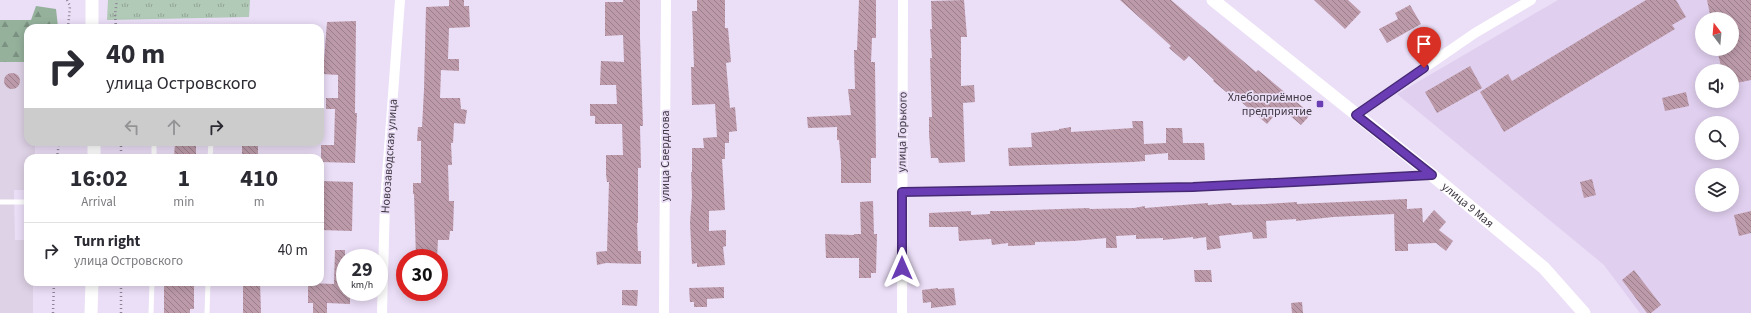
<!DOCTYPE html>
<meta charset="utf-8">
<style>
body{margin:0;font-family:"Source Sans 3",sans-serif;background:#f2f2f3;color:#2b2b33;height:100vh;display:flex;flex-direction:column;font-size:15px;white-space:nowrap}
*{box-sizing:border-box;margin:0}
p{font-size:13px;color:#7c7c81}
.icon{flex:none;width:22px;height:22px;fill:none;stroke:currentColor;stroke-width:2;stroke-linecap:round;stroke-linejoin:round}
.map{position:relative;flex:1;overflow:hidden}
.drawer{position:absolute;left:24px;top:154px;width:300px;height:132px;display:flex;flex-direction:column;background:#fff;border-radius:12px;box-shadow:0 2px 10px #0003}
.drawer>*{flex:none}
.guide{position:absolute;left:24px;top:24px;width:300px;height:122px;border-radius:12px;box-shadow:0 2px 10px #0003;background:#fff;color:#2b2b33;overflow:hidden}
.needle{width:26px;rotate:344deg}
.buttons{position:absolute;left:1695px;top:12px;display:grid;gap:8px}
.buttons a{display:grid;place-items:center;width:44px;height:44px;border-radius:50%;background:#fff;box-shadow:0 2px 10px #0003;font-size:20px}
.speed{position:absolute;left:336px;top:249px;display:flex;gap:8px;font-size:20px;font-weight:700;text-align:center}
.speed>*{display:grid;place-content:center;width:52px;height:52px;border-radius:50%;background:#fff;box-shadow:0 2px 10px #0003;line-height:1}
.speed small{font-size:10px;font-weight:400}
.speed .limit{border:6px solid #d22;background:#fff;color:#111}
.pin{position:absolute;display:grid;place-items:center;width:34px;height:34px;color:#fff;margin:-41px -17px;border-radius:50% 50% 50% 0;rotate:-45deg;box-shadow:0 0 4px #0007}
.pin .icon{rotate:45deg}
.me{position:absolute;width:44px;margin:-22px;rotate:0deg;stroke-linejoin:round;filter:drop-shadow(0 0 3px #0008)}
.turn{display:flex;align-items:center;gap:14px;height:84px;padding:0 16px;font-size:18px}
.turn .icon{width:52px;height:52px;stroke-width:2.5}
.turn b{display:block;font-size:28px;line-height:34px}
.lanes{display:flex;align-items:center;height:38px;padding:0 16px;background:#0003;justify-content:center;gap:20px;direction:ltr}
.lanes .off{opacity:.35}
.eta{display:flex;justify-content:space-evenly;align-items:center;height:68px;text-align:center}
.eta b{font-size:24px;font-weight:700;line-height:28px}
ul{padding:0;list-style:none}
li{display:flex;align-items:center;gap:12px;height:56px;padding:0 16px;border-top:1px solid #e1e1e2}
li div{flex:1}
li b{display:block;font-size:15px}
li em{font-style:normal}
.map>svg:first-child{display:block}
.built{fill:#e0cfef;fill-rule:evenodd}
.medical{fill:#ded2e6}
.grass{fill:url(#grass-tufts)}
.forest{fill:url(#forest-firs)}
.building{fill:url(#building-back-hatch)}
.lines{fill:none;stroke-linecap:round;stroke-linejoin:round}
.path{stroke:#8d8394;stroke-width:2.5;stroke-dasharray:1 3;stroke-linecap:butt}
.service{stroke:#fff;stroke-width:5}
.minor{stroke:#fff;stroke-width:10}
.tertiary{stroke:#fff;stroke-width:13}
.route-casing{stroke:#462875;stroke-width:10}
.route{stroke:#6b3db4;stroke-width:7}
.poi-dot{fill:#6b3db4;stroke:#ebdef7;stroke-width:1.5}
.labels{text-anchor:middle;stroke-width:3.5;stroke-linejoin:round;paint-order:stroke}
.poi-label{font-size:12px;fill:#3f3943;stroke:#ebdef7;text-anchor:end}
.street-label{font-size:12px;fill:#3f3943;stroke:#ebdef7}
</style>
<div class="map">
<svg width="1751" height="313" viewBox="0 0 1751 313">
<defs>
<pattern id="grass-tufts" width="24" height="20" patternUnits="userSpaceOnUse"><rect width="24" height="20" fill="#b1c9b7"/><path d="M3 7l-1-3M5 7V3M7 7l1-3M15 17l-1-3M17 17v-4M19 17l1-3" fill="none" stroke="#91a496"/></pattern>
<pattern id="forest-firs" width="22" height="20" patternUnits="userSpaceOnUse"><rect width="22" height="20" fill="#95b19c"/><path d="M5 1l3.5 6h-7zM16 11l3.5 6h-7z" fill="#7b9181"/></pattern>
<pattern id="building-back-hatch" width="6" height="6" patternUnits="userSpaceOnUse"><rect width="6" height="6" fill="#bc9aa9"/><path d="M-1 5l2 2M0 0l6 6M5-1l2 2" fill="none" stroke="#9a7f8b"/></pattern>
</defs>
<rect width="100%" height="100%" fill="#ebdef7"/>
<path class="built" d="M1558 0H1751V313H1640L1604 265 1397 94ZM1702 19H1732V49H1702ZM1702 71H1732V101H1702ZM1702 123H1732V153H1702ZM1702 175H1732V205H1702Z"/>
<polygon class="medical" points="0,62 28,62 28,142 35,142 35,158 28,158 28,190 14,190 15,240 28,240 28,282 33,282 33,313 0,313"/>
<polygon class="grass" points="108,0 250,0 249,17 107,20"/>
<polygon class="forest" points="36,6 56,9 58,27 28,28 28,62 0,62 0,20 31,20"/>
<g class="building">
<polygon points="449,0 464,0 464,6 469,6 470,27 449,28 448,59 459,59 459,71 441,70 440,98 460,98 461,109 467,110 465,124 454,123 453,143 451,143 452,165 448,165 449,201 454,201 453,231 450,231 449,240 438,240 437,258 416,258 414,194 413,194 413,183 421,183 421,141 417,141 418,127 422,127 424,90 426,7 449,6"/>
<polygon points="623,0 640,0 640,38 643,126 640,126 641,168 638,168 638,223 637,223 638,251 641,251 641,264 606,263 597,265 596,252 607,251 609,182 607,182 606,174 606,155 623,155 622,124 595,124 595,116 590,116 590,104 617,104 616,85 600,85 601,61 624,62 623,35 605,36 605,2 623,2"/>
<polygon points="697,0 725,0 725,28 728,28 731,62 726,63 730,108 735,107 737,131 729,132 729,143 725,143 725,159 722,159 725,210 709,211 709,231 726,230 726,246 723,247 725,265 697,267 697,263 692,264 690,222 692,196 691,172 692,172 692,148 704,148 703,138 717,137 715,104 692,105 691,67 694,67 692,11 697,11"/>
<polygon points="859,0 876,0 876,38 872,38 871,62 875,62 876,158 871,158 871,183 841,183 841,162 839,140 837,140 837,127 808,128 807,117 851,115 848,89 855,89 854,50 857,50"/>
<polygon points="964,0 967,37 961,37 961,86 974,85 975,102 963,103 965,162 939,163 938,158 931,158 929,134 929,117 932,117 930,58 932,58 930,29 932,29 931,1"/>
<polygon points="1120,0 1171,0 1256,72 1258,70 1311,114 1301,125 1281,108 1267,124 1232,94 1231,96 1213,81 1214,80 1189,56 1184,61 1169,48 1171,46"/>
<polygon points="1314,0 1348,0 1361,12 1345,29"/>
<polygon points="1646,0 1676,0 1686,17 1672,25 1675,29 1504,132 1480,92 1508,74 1512,81"/>
<polygon points="1707,0 1751,0 1751,80 1732,84 1732,71 1722,71 1717,49 1732,49 1732,19 1711,19"/>
<polygon points="1410,5 1421,24 1387,43 1379,29 1398,19 1395,13"/>
<polygon points="356,21 355,113 357,113 355,163 321,162 321,145 334,145 335,109 326,109 326,98 338,98 338,75 323,74 327,22"/>
<polygon points="1470,66 1482,88 1437,113 1425,92"/>
<circle cx="12" cy="81" r="8"/>
<polygon points="1686,92 1689,106 1665,111 1662,98"/>
<polygon points="1132,121 1143,121 1144,144 1166,143 1166,128 1182,128 1183,143 1204,143 1205,160 1168,160 1168,153 1145,155 1145,161 1133,162 1009,166 1008,148 1032,147 1031,133 1059,130 1059,129 1071,127 1071,132 1133,128"/>
<polygon points="175,142 196,142 196,158 174,158"/>
<rect x="242" y="142" width="16" height="16"/>
<polygon points="1592,179 1596,195 1584,198 1580,182"/>
<polygon points="320,181 353,182 352,231 320,230"/>
<polygon points="1407,199 1407,209 1422,208 1423,223 1434,210 1446,222 1439,230 1453,241 1446,251 1436,243 1408,244 1408,251 1395,251 1394,214 1333,217 1296,221 1296,219 1266,221 1267,238 1253,239 1252,232 1219,236 1221,248 1207,250 1206,237 1193,239 1193,237 1163,240 1163,238 1136,239 1136,235 1116,236 1117,248 1106,248 1106,238 1074,241 1035,242 1035,245 1008,246 1008,243 992,245 991,239 959,241 958,227 929,227 929,213 971,211 971,215 990,214 990,211 1002,211 1089,208 1090,209 1134,208 1145,206 1145,208 1208,203 1208,205 1231,203 1232,205 1266,204 1297,202 1297,204"/>
<polygon points="873,201 874,234 877,234 876,273 871,273 871,278 859,278 859,258 826,258 825,234 854,235 854,234 861,234 860,202"/>
<polygon points="1751,211 1751,233 1739,236 1734,215"/>
<polygon points="335,250 345,250 345,292 350,292 350,304 327,303 327,313 313,313 313,303 308,303 308,283 334,284"/>
<polygon points="1194,270 1211,270 1212,282 1195,282"/>
<polygon points="1634,270 1661,305 1651,313 1647,313 1622,280"/>
<polygon points="164,282 194,282 194,309 190,309 190,313 164,313"/>
<polygon points="243,282 260,282 261,313 243,313"/>
<polygon points="724,287 724,298 707,299 707,307 694,307 694,302 690,302 689,288"/>
<polygon points="938,288 938,289 954,288 956,305 931,308 931,302 923,303 922,290"/>
<polygon points="622,290 638,290 637,306 622,305"/>
<polygon points="1302,302 1303,313 1292,313 1291,303"/>
</g>
<g class="lines">
<g class="path">
<polyline points="67,0 70,6 68,28"/>
<polyline points="116,28 115,14 117,0"/>
<polyline points="121,142 121,158"/>
<polyline points="57,158 59,142"/>
<polyline points="53,313 54,282"/>
<polyline points="121,313 121,282"/>
</g>
<g class="service">
<polyline points="154,158 154,147"/>
<polyline points="210,158 211,142"/>
<polyline points="0,202 28,202"/>
<polyline points="151,313 152,282"/>
<polyline points="207,313 208,282"/>
</g>
<g class="minor">
<polyline points="1356,115 1475,33 1531,0"/>
<polyline points="902,192 1193,187 1432,175"/>
<polyline points="382,313 385,202 400,0"/>
<polyline points="664,313 666,0"/>
<polyline points="902,313 903,0"/>
</g>
<g class="tertiary">
<polyline points="92,0 92,28"/>
<path id="s1" d="M1213 0 1432 175 1544 268 1584 313"/>
<polyline points="94,142 94,158"/>
<polyline points="91,313 92,282"/>
</g>
</g>
<g class="lines">
<defs>
<polyline id="route" points="902,268 902,192 1193,187 1432,175 1356,115 1424,68"/>
</defs>
<use href="#route" class="route-casing"/>
<use href="#route" class="route"/>
</g>
<rect class="poi-dot" x="1316" y="100" width="8" height="8" rx="2"/>
<g class="labels">
<g class="poi-label">
<text x="1312" y="101">Хлебоприёмное<tspan x="1312" dy="14">предприятие</tspan></text>
</g>
<g class="street-label">
<text transform="translate(902 132) rotate(-89)" y="4">улица Горького</text>
<text transform="translate(389 156) rotate(-86)" y="4">Новозаводская улица</text>
<text transform="translate(665 156) rotate(-90)" y="4">улица Свердлова</text>
<text dy="4" stroke="none"><textPath href="#s1" startOffset="327">улица 9 Мая</textPath></text>
</g>
</g>
</svg>
<div class="buttons">
<a><svg class="needle" viewBox="-14 -14 28 28"><path d="M0-13l5 13h-10z" fill="#e53935"/><path d="M0 13l5-13h-10z" fill="#7c7c81"/></svg></a>
<a><svg class="icon" aria-label="sound" viewBox="0 0 24 24"><path d="M4 9h4l5-4v14l-5-4H4zM17 9q2 3 0 6"/></svg></a>
<a><svg class="icon" aria-label="search" viewBox="0 0 24 24"><circle cx="10" cy="10" r="6"/><path d="M15 15l6 6"/></svg></a>
<a><svg class="icon" aria-label="layers" viewBox="0 0 24 24"><path d="M12 4l9 5-9 5-9-5zM3 14l9 5 9-5"/></svg></a>
</div>
<div class="speed"><div>29<small>km/h</small></div><div class="limit">30</div></div>
<div class="pin" style="left:1424px;top:68px;background:#d93025"><svg class="icon" aria-label="arrive" viewBox="0 0 24 24"><path d="M6 21V4h12l-3 4 3 4H6"/></svg></div>
<svg class="me" style="left:902px;top:268px" viewBox="-20 -20 40 40"><path d="M0-17L14 15 0 8-14 15z" fill="#6b3db4" stroke="#fff" stroke-width="4"/></svg>
<div class="guide">
<div class="turn"><svg class="icon" aria-label="right" viewBox="0 0 24 24"><path d="M7 20v-9h11M14 6l5 5-5 5"/></svg><div><b>40 m</b>улица Островского</div></div>
<div class="lanes"><svg class="icon off" aria-label="left" viewBox="0 0 24 24"><path d="M17 20v-9H6M10 6l-5 5 5 5"/></svg><svg class="icon off" aria-label="ahead" viewBox="0 0 24 24"><path d="M12 20V5M6 11l6-6 6 6"/></svg><svg class="icon" aria-label="right" viewBox="0 0 24 24"><path d="M7 20v-9h11M14 6l5 5-5 5"/></svg></div>
</div>
<section class="drawer">
<div class="eta">
<div><b>16:02</b><p>Arrival</p></div>
<div><b>1</b><p>min</p></div>
<div><b>410</b><p>m</p></div>
</div>
<ul>
<li><svg class="icon" aria-label="right" viewBox="0 0 24 24"><path d="M7 20v-9h11M14 6l5 5-5 5"/></svg><div><b>Turn right</b><p>улица Островского</p></div><em>40 m</em></li>
</ul>
</section>
</div>
